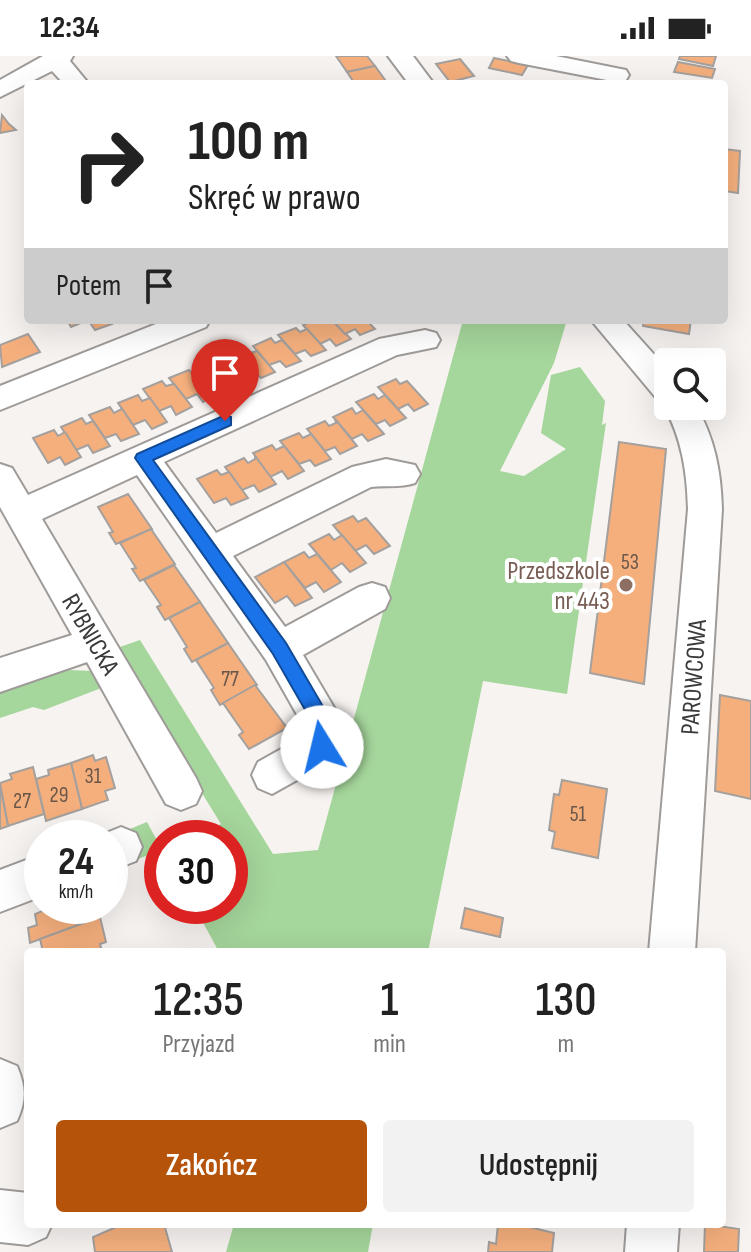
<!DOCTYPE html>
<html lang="pl">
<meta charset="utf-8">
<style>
body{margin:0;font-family:"Sofia Sans Condensed",sans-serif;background:#f2f2f2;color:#222;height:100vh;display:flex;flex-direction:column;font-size:30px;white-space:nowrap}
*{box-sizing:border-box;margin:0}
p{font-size:26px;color:#767676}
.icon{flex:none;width:44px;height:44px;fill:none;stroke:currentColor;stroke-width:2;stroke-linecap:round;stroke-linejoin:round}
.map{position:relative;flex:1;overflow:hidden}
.details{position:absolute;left:24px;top:892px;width:702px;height:280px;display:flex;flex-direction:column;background:#fff;border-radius:8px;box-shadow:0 8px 32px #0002}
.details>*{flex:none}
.top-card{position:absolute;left:24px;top:24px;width:704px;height:244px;border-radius:8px;box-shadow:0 8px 32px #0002;background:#fff;color:#222;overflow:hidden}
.controls{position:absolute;left:654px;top:292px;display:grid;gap:16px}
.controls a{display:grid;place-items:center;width:72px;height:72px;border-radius:8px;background:#fff;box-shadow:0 8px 32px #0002;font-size:40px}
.speed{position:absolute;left:24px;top:764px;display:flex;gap:16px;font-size:40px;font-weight:700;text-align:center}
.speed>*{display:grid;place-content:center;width:104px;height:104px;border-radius:50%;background:#fff;box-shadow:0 8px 32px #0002;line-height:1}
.speed small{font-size:20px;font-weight:400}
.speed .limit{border:12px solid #d22;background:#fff;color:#111}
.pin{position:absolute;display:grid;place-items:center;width:68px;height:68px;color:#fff;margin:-82px -34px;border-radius:50% 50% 50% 0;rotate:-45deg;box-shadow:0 0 8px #0007}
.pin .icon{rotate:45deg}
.me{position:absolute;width:88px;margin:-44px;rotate:351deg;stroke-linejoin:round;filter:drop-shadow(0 0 6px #0008)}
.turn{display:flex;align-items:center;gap:28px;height:168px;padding:0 32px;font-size:36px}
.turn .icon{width:104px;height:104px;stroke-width:2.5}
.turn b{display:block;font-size:56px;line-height:68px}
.then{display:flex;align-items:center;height:76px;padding:0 32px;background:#0003;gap:16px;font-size:30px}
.eta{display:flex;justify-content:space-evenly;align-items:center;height:136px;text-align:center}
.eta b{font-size:48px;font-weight:600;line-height:56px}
.action{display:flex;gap:16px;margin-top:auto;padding:16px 32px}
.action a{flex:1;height:92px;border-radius:8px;background:#b45309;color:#fff;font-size:32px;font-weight:600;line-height:92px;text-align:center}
.action a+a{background:#f2f2f2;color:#222}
.status{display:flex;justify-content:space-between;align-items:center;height:56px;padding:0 40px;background:#fff;direction:ltr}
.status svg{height:22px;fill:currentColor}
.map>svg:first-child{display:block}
.green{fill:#a5d69b}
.building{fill:#f5af7d;stroke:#a4a09e;stroke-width:2}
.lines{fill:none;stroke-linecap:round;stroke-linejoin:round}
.minor-casing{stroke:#9e9b99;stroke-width:4}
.minor{fill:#fff;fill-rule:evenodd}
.route{fill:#1a73e8;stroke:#114b97;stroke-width:2}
.education-dot{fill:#8d6e63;stroke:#fff;stroke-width:3}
.labels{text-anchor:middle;stroke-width:8;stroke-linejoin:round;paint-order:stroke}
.number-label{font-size:22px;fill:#6a574a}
.education-label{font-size:26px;fill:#785e54;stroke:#fff;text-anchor:end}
.street-label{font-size:26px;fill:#3c3a39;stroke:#fff}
</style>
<div class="status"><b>12:34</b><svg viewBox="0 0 49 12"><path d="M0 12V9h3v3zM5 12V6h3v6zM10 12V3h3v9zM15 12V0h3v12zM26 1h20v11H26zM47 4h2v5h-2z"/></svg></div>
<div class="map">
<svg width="751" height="1196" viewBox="0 0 751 1196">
<rect width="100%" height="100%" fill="#f7f3f1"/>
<g class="green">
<polygon points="463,264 567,264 554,307 500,415 524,420 566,393 541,377 551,319 580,311 605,345 602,369 606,367 567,638 483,625 428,896 219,896 194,850 230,850 230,782 191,782 221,768 115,596 117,592 140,584 273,798 318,794"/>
<polygon points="67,614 94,615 104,631 44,654 33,651 0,662 0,633"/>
<polygon points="147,766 162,794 130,806 125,775"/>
<polygon points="234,1168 373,1168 368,1196 226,1196"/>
</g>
<g class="building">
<polygon points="336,0 367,0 375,10 347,16"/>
<polygon points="680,0 716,0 713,10 679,3"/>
<polygon points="494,2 528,9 522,19 489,12"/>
<polygon points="460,3 474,20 450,26 436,8"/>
<polygon points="678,6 715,13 712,22 674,16"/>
<polygon points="375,10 388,28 355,28 347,16"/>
<polygon points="2,59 9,68 16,74 0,77"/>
<polygon points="724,93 740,95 738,137 724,135"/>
<polygon points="67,264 109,264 112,268 95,274 88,264 71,271"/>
<polygon points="314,264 332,264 351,283 336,290 330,283 320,288 303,269"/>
<polygon points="332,264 366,264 375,273 360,279 355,273 345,278"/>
<polygon points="644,264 691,264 689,278 643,270"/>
<polygon points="296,272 300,276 307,273 326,294 311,300 305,294 295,298 278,279"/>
<polygon points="28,278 40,296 2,311 0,289"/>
<polygon points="271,282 275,287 282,284 301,305 286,311 280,305 269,309 253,290"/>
<polygon points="246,293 250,297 257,295 275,316 261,322 255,316 244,320 228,301"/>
<polygon points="198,313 219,338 203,346 197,338 186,343 169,322 189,314 193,319 200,316"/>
<polygon points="396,323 400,328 407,325 428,348 414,355 408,348 398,353 378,331"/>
<polygon points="162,325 166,330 174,328 192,351 176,359 171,350 159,355 143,333"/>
<polygon points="374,338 378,343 385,339 406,362 390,370 385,364 376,368 356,346"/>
<polygon points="138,339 142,345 150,342 167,366 152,373 145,364 133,369 118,347"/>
<polygon points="110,351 114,357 122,353 121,351 139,378 121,385 116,378 105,382 89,359"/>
<polygon points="352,352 356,358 363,354 384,378 368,385 362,378 352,383 333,361"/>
<polygon points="82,362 86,368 93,365 110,390 93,397 88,389 76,394 61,371"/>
<polygon points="335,363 357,390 340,398 335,391 325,395 307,373 325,365 329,370 336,367"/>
<polygon points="54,374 58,380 65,376 81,401 65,409 60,401 48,407 33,382"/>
<polygon points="299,377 303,382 311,378 331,403 315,410 310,404 299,408 280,385"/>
<polygon points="619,386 666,393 644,628 590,617"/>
<polygon points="272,389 276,394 284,390 304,415 288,423 282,415 270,421 253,397"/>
<polygon points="255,400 276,428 259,436 254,429 242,434 225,411 244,402 248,407 255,403"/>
<polygon points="217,414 221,419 229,416 248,442 231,449 226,442 214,447 197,423"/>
<polygon points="128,438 152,473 116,488 109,477 113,476 98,451"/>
<polygon points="353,460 358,466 366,462 390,490 374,498 366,489 355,495 333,469"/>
<polygon points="151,473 175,508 140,525 132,513 136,512 120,487"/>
<polygon points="329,478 334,484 342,479 366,507 350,516 342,507 331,514 309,488"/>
<polygon points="304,496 309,502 317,498 341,526 324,536 316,526 305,532 284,506"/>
<polygon points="284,506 312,542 295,550 287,540 275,547 255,521"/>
<polygon points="174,509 200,546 165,564 157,551 161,549 144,524"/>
<polygon points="200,546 228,587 192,606 184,593 187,591 169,562"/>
<polygon points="228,587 257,629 220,649 211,634 214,632 196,604"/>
<polygon points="255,629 287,672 249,693 239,679 243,676 223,647"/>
<polygon points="720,639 751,645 751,743 715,735"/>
<polygon points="93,699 95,705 106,701 115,732 105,735 108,744 82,753 71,707"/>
<polygon points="71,707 82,753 46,765 36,723 49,719 48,714"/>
<polygon points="33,711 44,758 8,770 0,727 12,723 10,718"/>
<polygon points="562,724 607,733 598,802 552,792 555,776 549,774 554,738 559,739"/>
<polygon points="0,730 8,770 0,773"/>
<polygon points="44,850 97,850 100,861 30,887 28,872 37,869 35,858 45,854"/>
<polygon points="465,852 503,862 500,881 461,872"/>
<polygon points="100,861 106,886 100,888 102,896 43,896 40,883"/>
<polygon points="123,1168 164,1168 172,1196 95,1196 93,1181"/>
<polygon points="498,1168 517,1168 554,1177 552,1196 488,1196 489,1186 496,1188"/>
<polygon points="705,1168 739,1173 738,1196 704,1196"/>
</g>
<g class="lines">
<defs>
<g id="minor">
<polygon points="43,0 73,0 70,5 89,28 64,28 52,15 0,41 0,24"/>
<polygon points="388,0 413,0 434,28 409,28"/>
<polygon points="507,0 556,0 626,14 629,19 626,24 617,26 519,7 511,5"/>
<polygon points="166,264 210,264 206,271 0,354 0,330"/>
<path d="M591 264H623L668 314V350H696C715 383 721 416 722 453L695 896H649L688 453C687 416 682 383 664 350L666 346 657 343Z"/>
<path d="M425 274 436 277 440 284 436 291 397 299 164 406 216 477 352 411 386 403 415 409 420 418 415 427C400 432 386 429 371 431L233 500 285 571 359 531 372 527 385 531 390 542 385 553 303 599 349 677 342 699 272 738 258 732 252 719 258 706 308 678 266 604 137 419 42 463 196 722 202 735 196 748 181 754 166 748 87 606 0 636V602L72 579 0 451V408L12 412 28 439 379 283Z"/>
<polygon points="121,771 136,777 142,791 136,805 110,815 110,782 94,782"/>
<polygon points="42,798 42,840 0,856 0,814"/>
<path d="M0 1003 17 1010C26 1031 26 1045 17 1065L0 1072Z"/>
<polygon points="0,1134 28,1137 28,1168 52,1168 46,1181 28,1189 0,1186"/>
<polygon points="627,1168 679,1168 677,1196 625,1196"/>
</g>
</defs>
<use href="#minor" class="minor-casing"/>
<use href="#minor" class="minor"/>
</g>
<polygon class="route" points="225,359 231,361 231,369 153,404 286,587 335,671 338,686 329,698 322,700 316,698 313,691 319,678 273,598 135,402 137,398"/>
<circle class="education-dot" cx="626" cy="529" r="8"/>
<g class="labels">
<g class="number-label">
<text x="630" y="513">53</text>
<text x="230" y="630">77</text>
<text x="93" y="727">31</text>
<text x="59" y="746">29</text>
<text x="22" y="752">27</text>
<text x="578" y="765">51</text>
</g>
<g class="education-label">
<text x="610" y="523">Przedszkole<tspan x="610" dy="30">nr 443</tspan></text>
</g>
<g class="street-label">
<text transform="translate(91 578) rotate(60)" y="9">RYBNICKA</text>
<text transform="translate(693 621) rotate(-86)" y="9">PAROWCOWA</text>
</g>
</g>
</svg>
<div class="controls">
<a><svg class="icon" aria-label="search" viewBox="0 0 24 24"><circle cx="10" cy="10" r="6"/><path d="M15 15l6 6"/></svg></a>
</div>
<div class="speed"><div>24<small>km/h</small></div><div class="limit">30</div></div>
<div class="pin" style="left:225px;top:365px;background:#d93025"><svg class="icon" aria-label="arrive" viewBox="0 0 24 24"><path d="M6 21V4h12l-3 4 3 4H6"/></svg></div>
<svg class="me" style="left:322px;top:691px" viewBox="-20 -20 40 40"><circle r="19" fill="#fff"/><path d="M0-13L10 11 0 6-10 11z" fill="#1a73e8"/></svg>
<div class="top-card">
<div class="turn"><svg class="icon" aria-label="right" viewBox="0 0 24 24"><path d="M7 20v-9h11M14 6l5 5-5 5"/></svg><div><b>100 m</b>Skręć w prawo</div></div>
<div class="then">Potem<svg class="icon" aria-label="arrive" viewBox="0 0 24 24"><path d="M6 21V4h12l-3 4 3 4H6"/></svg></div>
</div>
<section class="details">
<div class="eta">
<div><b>12:35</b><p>Przyjazd</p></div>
<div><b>1</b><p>min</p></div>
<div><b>130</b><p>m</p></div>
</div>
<div class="action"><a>Zakończ</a><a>Udostępnij</a></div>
</section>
</div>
